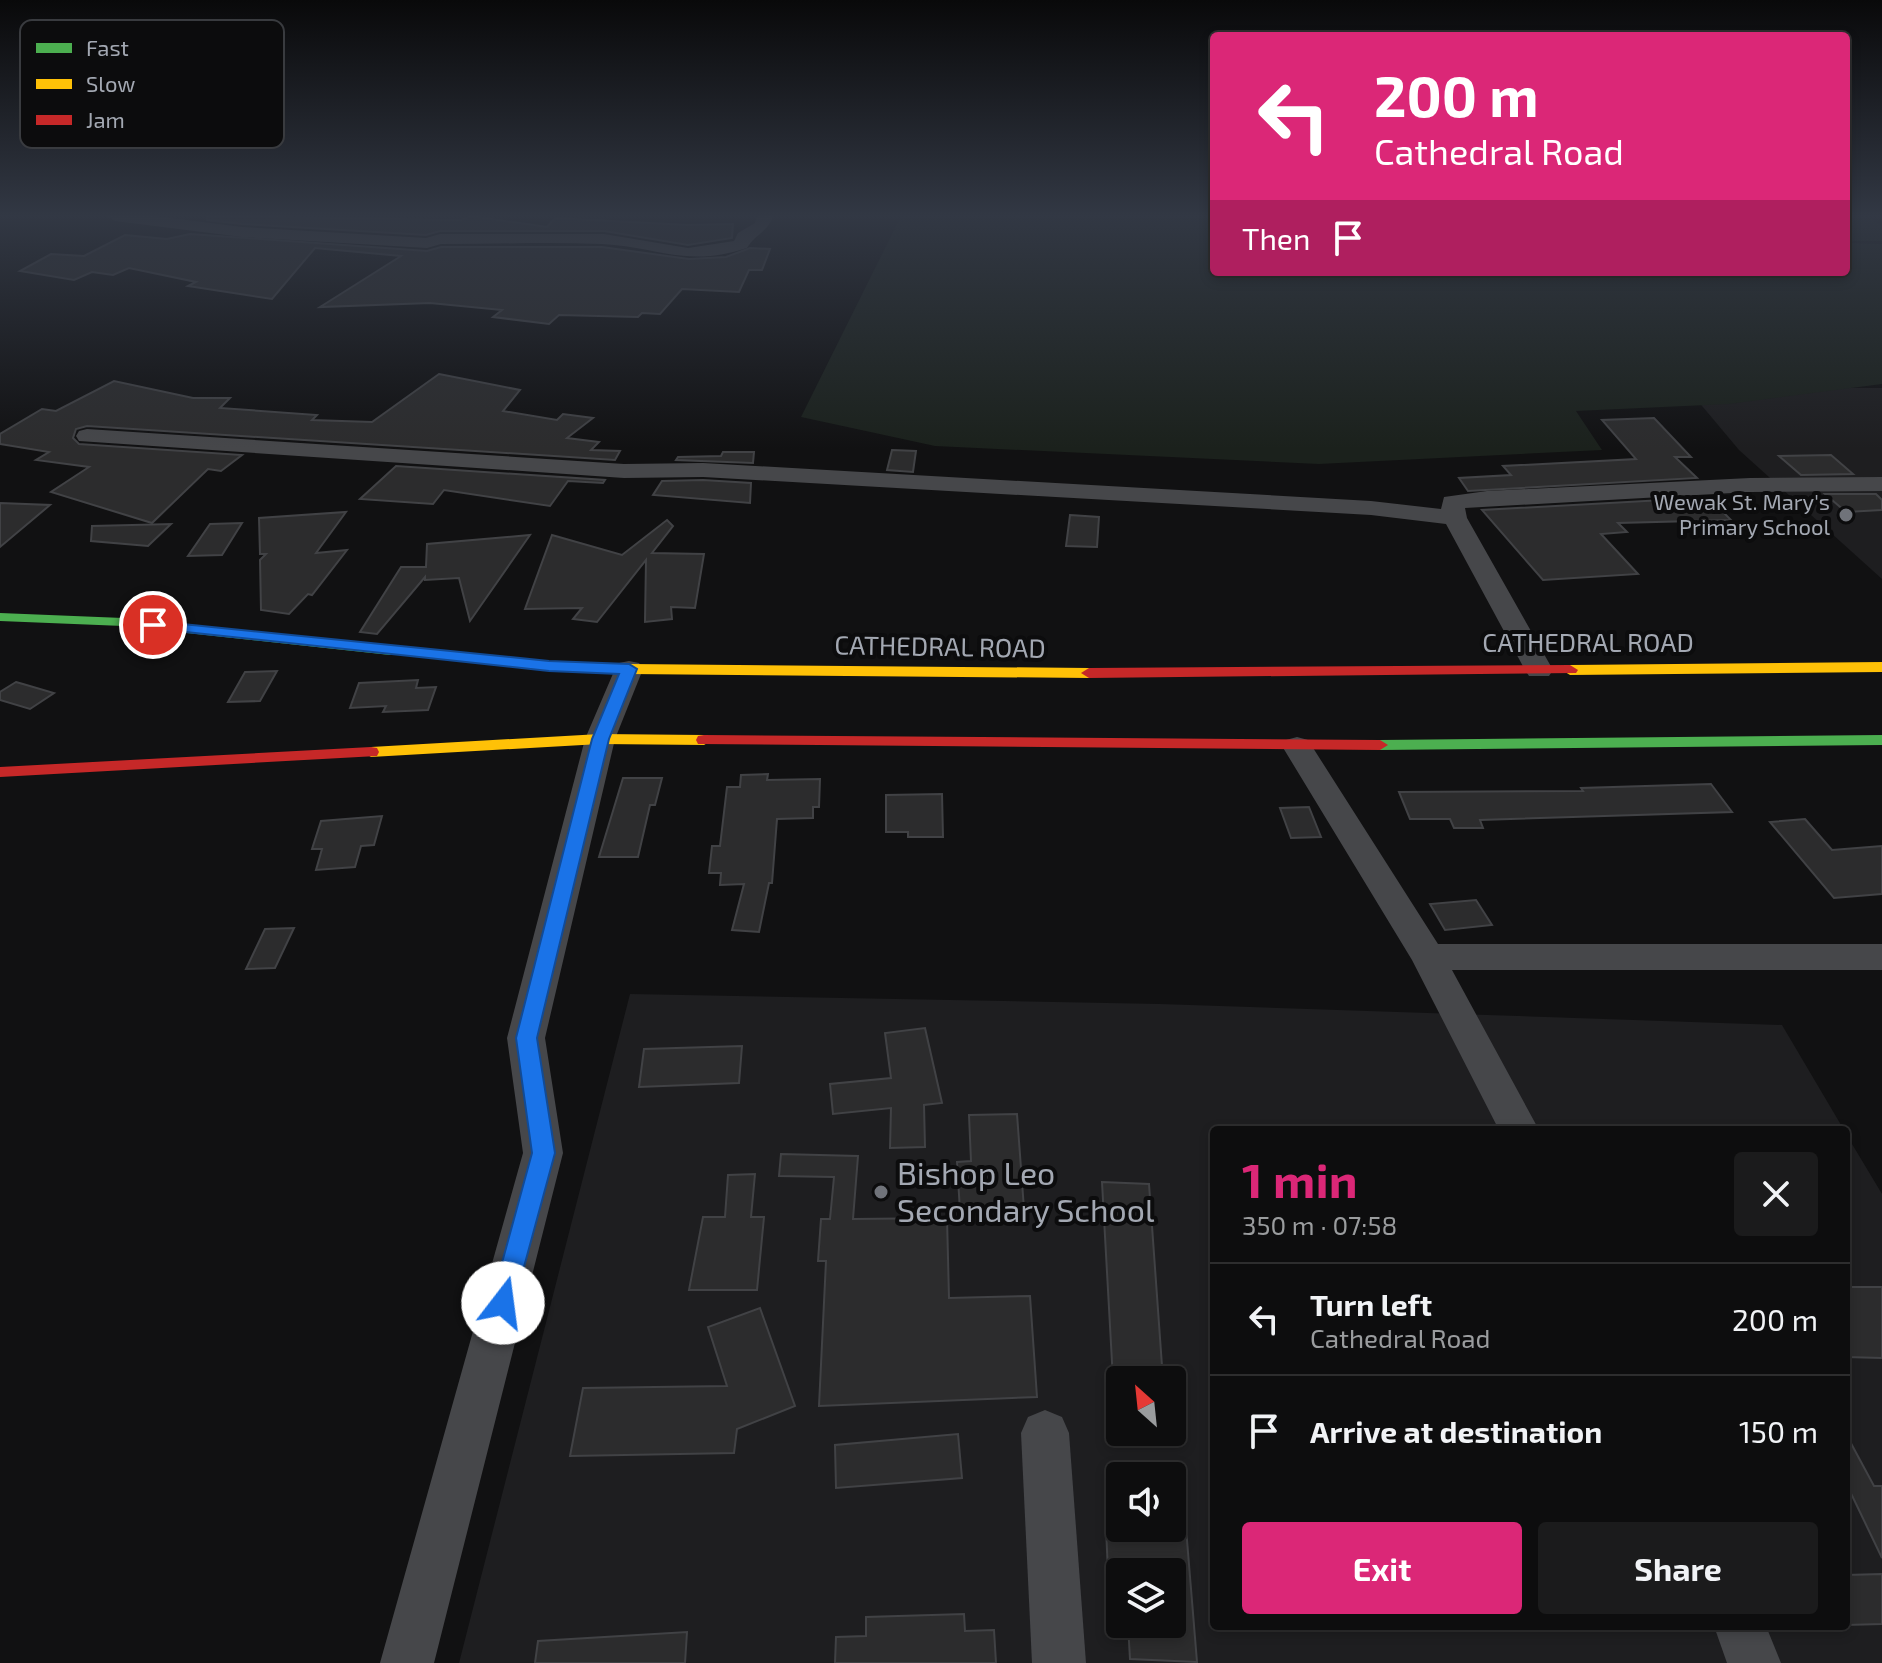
<!DOCTYPE html>
<meta charset="utf-8">
<style>
body{margin:0;font-family:"Exo 2",sans-serif;background:#1b1b1c;color:#f1f3f6;height:100vh;display:flex;flex-direction:column;font-size:30px;white-space:nowrap}
*{box-sizing:border-box;margin:0}
p{font-size:26px;color:#9a9c9e}
.icon{flex:none;width:44px;height:44px;fill:none;stroke:currentColor;stroke-width:2;stroke-linecap:round;stroke-linejoin:round}
.map{position:relative;flex:1;overflow:hidden}
.panel{position:absolute;left:1210px;top:1126px;width:640px;height:504px;display:flex;flex-direction:column;background:#0d0d0e;border-radius:8px;box-shadow:0 4px 12px #0003,0 0 0 2px #2d2d2e}
.panel>*{flex:none}
.top-card{position:absolute;left:1210px;top:32px;width:640px;height:244px;border-radius:8px;box-shadow:0 4px 12px #0003,0 0 0 2px #2d2d2e;background:#db2777;color:#fff;overflow:hidden}
.needle{width:52px;rotate:333deg}
.tools{position:absolute;left:1106px;top:1366px;display:grid;gap:16px}
.tools a{display:grid;place-items:center;width:80px;height:80px;border-radius:8px;background:#0d0d0e;box-shadow:0 4px 12px #0003,0 0 0 2px #2d2d2e;font-size:40px}
.pin{position:absolute;display:grid;place-items:center;width:68px;height:68px;color:#fff;margin:-34px;border:4px solid #fff;border-radius:50%;box-shadow:0 2px 8px #0007}
.me{position:absolute;width:88px;margin:-44px;rotate:15deg;stroke-linejoin:round;filter:drop-shadow(0 0 6px #0008)}
.turn{display:flex;align-items:center;gap:28px;height:168px;padding:0 32px;font-size:36px}
.turn .icon{width:104px;height:104px;stroke-width:2.5}
.turn b{display:block;font-size:56px;line-height:68px}
.then{display:flex;align-items:center;height:76px;padding:0 32px;background:#0003;gap:16px;font-size:30px}
.round{display:grid;place-items:center;flex:none;width:84px;height:84px;border-radius:8px;background:#1b1b1c}
.headline{display:flex;align-items:center;justify-content:space-between;height:136px;padding:0 32px}
h1{font-size:48px;font-weight:700;line-height:60px;color:#db2777}
.action{display:flex;gap:16px;margin-top:auto;padding:16px 32px}
.action a{flex:1;height:92px;border-radius:8px;background:#db2777;color:#fff;font-size:32px;font-weight:700;line-height:92px;text-align:center}
.action a+a{background:#1b1b1c;color:#f1f3f6}
ul{padding:0;list-style:none}
li{display:flex;align-items:center;gap:24px;height:112px;padding:0 32px;border-top:2px solid #2d2d2e}
li div{flex:1}
li b{display:block;font-size:30px}
li em{font-style:normal}
.map>svg:first-child{display:block}
.built{fill:#1e1e20;fill-rule:evenodd}
.green{fill:#1b211c}
.building{fill:#2c2c2d;stroke:#414245;stroke-width:2}
.lines{fill:none;stroke-linecap:round;stroke-linejoin:round}
.street{fill:#46474a;fill-rule:evenodd}
.fast{fill:#4caf50;fill-rule:evenodd}
.slow{fill:#ffc107;fill-rule:evenodd}
.jam{fill:#c62828;fill-rule:evenodd}
.route{fill:#1a73e8;stroke:#114b97;stroke-width:2}
.poi-dot{fill:#70737a;stroke:#0c0c0d;stroke-width:3}
.labels{text-anchor:middle;stroke-width:8;stroke-linejoin:round;paint-order:stroke}
.far-poi-label{font-size:22px;fill:#a3a8b2;stroke:#0c0c0d;text-anchor:end}
.street-label{font-size:26px;fill:#a3a8b2;stroke:#0c0c0d}
.near-poi-label{font-size:32px;fill:#a3a8b2;stroke:#0c0c0d;text-anchor:start}
.key{fill:#0c0c0d;stroke:#393b3f;stroke-width:2}
.key-label{font-size:22px;fill:#a3a8b2}
</style>
<div class="map">
<svg width="1882" height="1663" viewBox="0 0 1882 1663">
<rect width="100%" height="100%" fill="#111112"/>
<g class="built">
<polygon points="1687,388 1882,388 1882,579 1739,450"/>
<path d="M630 994 1160 1004 1782 1025 1844 1130H1214V1626H1846V1134L1882 1194V1663H459ZM1120 1380H1172V1432H1120ZM1120 1476H1172V1528H1120ZM1120 1572H1172V1624H1120Z"/>
</g>
<g class="green">
<polygon points="901,216 1214,216 1214,272 1846,272 1846,243 1882,244 1882,384 1729,404 1576,411 1602,450 1319,464 935,446 801,417"/>
<polygon points="1846,216 1868,216 1882,226 1882,241 1846,241"/>
</g>
<g class="building">
<polygon points="207,216 461,220 471,216 547,227 555,218 688,225 733,224 732,238 688,245 604,231 440,231 426,235 242,224 207,220"/>
<polygon points="190,234 427,251 441,247 602,247 689,259 726,257 750,248 770,249 762,270 749,270 739,292 682,289 660,314 642,313 638,317 559,315 549,324 493,317 502,310 430,303 320,307 401,256 315,248 272,299 188,286 196,282 129,268 113,275 92,272 74,280 20,271 51,254 84,256 125,235 167,239"/>
<polygon points="439,374 520,390 503,411 557,420 563,414 593,418 567,438 599,442 591,450 620,451 615,460 87,426 76,429 73,438 79,444 242,455 221,471 208,469 152,523 51,492 89,467 36,460 49,452 0,444 0,434 42,409 56,411 114,381 193,398 230,398 220,408 317,415 312,420 372,422"/>
<polygon points="1654,418 1691,457 1675,457 1697,478 1468,491 1459,478 1511,475 1503,466 1636,459 1602,420"/>
<polygon points="892,450 916,451 913,472 887,470"/>
<polygon points="723,452 754,452 753,463 676,460 678,457 721,456"/>
<polygon points="1831,455 1853,474 1801,475 1779,456"/>
<polygon points="396,466 605,480 603,483 568,481 550,506 444,490 433,504 360,499"/>
<polygon points="703,480 751,483 750,503 653,495 662,481"/>
<polygon points="1825,494 1876,494 1882,500 1882,510 1846,512"/>
<polygon points="1717,497 1732,511 1723,512 1731,520 1618,523 1627,532 1601,534 1638,574 1543,580 1482,510"/>
<polygon points="0,503 50,505 0,547"/>
<polygon points="346,512 316,553 347,550 312,595 308,594 289,614 261,610 260,560 266,554 260,554 259,518"/>
<polygon points="1070,515 1099,517 1097,547 1066,546"/>
<polygon points="667,520 673,526 652,553 704,554 695,608 671,607 672,619 645,622 646,560 597,622 573,619 582,608 525,609 552,535 622,555"/>
<polygon points="242,523 222,555 188,556 210,524"/>
<polygon points="171,524 148,546 91,541 92,526"/>
<polygon points="530,535 470,621 459,578 425,580 425,577 377,634 360,632 401,567 426,567 427,544"/>
<polygon points="277,671 260,701 228,702 245,672"/>
<polygon points="418,680 416,688 436,687 428,710 383,712 386,706 350,708 359,683"/>
<polygon points="16,682 23,684 54,693 30,709 0,700 0,692"/>
<polygon points="768,774 767,780 820,779 819,807 813,807 813,818 777,819 772,883 769,883 759,932 732,930 744,884 720,885 721,873 709,873 712,846 720,846 727,787 740,787 741,775"/>
<polygon points="623,778 662,778 655,805 650,805 638,857 599,857"/>
<polygon points="1711,784 1732,812 1480,820 1483,828 1454,828 1450,819 1410,819 1399,792 1583,791 1581,788"/>
<polygon points="942,794 943,837 908,837 908,832 886,832 886,795"/>
<polygon points="1309,807 1321,837 1291,838 1280,808"/>
<polygon points="382,816 374,845 361,846 355,867 316,870 322,849 312,849 321,821"/>
<polygon points="1805,819 1832,850 1882,846 1882,894 1834,898 1770,822"/>
<polygon points="1476,900 1492,925 1445,930 1430,904"/>
<polygon points="294,928 275,968 246,969 265,929"/>
<polygon points="925,1028 942,1103 924,1105 925,1147 890,1148 891,1108 833,1114 830,1084 891,1078 885,1033"/>
<polygon points="742,1046 739,1083 639,1087 644,1049"/>
<polygon points="1017,1114 1024,1209 960,1211 957,1162 971,1161 969,1115"/>
<polygon points="781,1154 858,1156 853,1219 947,1218 949,1298 1030,1296 1037,1397 819,1406 826,1261 818,1261 821,1219 830,1219 834,1177 779,1176"/>
<polygon points="755,1174 751,1217 764,1217 757,1290 689,1290 703,1217 725,1217 728,1175"/>
<polygon points="1102,1182 1149,1184 1163,1380 1113,1380"/>
<polygon points="1846,1287 1882,1287 1882,1358 1846,1357"/>
<polygon points="760,1308 795,1406 737,1429 734,1453 570,1456 583,1388 727,1386 708,1327"/>
<polygon points="958,1434 962,1478 836,1488 835,1445"/>
<polygon points="1846,1434 1874,1486 1882,1486 1882,1558 1846,1483"/>
<polygon points="1106,1528 1186,1528 1197,1662 1130,1659 1128,1624 1172,1624 1172,1572 1108,1572"/>
<polygon points="1882,1574 1882,1624 1846,1625 1846,1575"/>
<polygon points="964,1614 965,1631 994,1630 996,1663 835,1663 836,1637 866,1636 866,1617"/>
<polygon points="687,1632 685,1663 535,1663 538,1641"/>
</g>
<g class="lines">
<g class="street">
<path d="M107 216H155L242 227 426 238 440 234H604L688 248 734 241 738 233 755 223 757 216H773C768 232 755 234 747 248 686 268 659 247 602 244 548 242 494 244 441 244L427 248 242 237 115 221Z"/>
<polygon points="87,429 624,464 703,463 1371,501 1441,509 1444,497 1487,491 1750,478 1882,477 1882,491 1750,492 1465,508 1467,518 1553,670 1549,676 1529,676 1525,670 1446,524 1371,515 703,477 624,478 79,441 76,436 79,431"/>
<polygon points="629,661 639,663 643,669 615,739 545,1038 563,1153 434,1663 380,1663 523,1153 507,1038 585,739 615,669 619,663"/>
<polygon points="1297,737 1308,740 1438,944 1882,944 1882,970 1452,970 1539,1130 1499,1130 1412,960 1282,746 1286,740"/>
<polygon points="1045,1410 1062,1417 1069,1433 1086,1663 1032,1663 1021,1433 1028,1417"/>
<polygon points="1714,1626 1766,1626 1781,1663 1727,1663"/>
</g>
<g class="fast">
<polygon points="0,613 123,618 390,645 398,650 390,655 123,626 0,621"/>
<polygon points="1882,735 1882,745 1380,750 1372,745 1380,740"/>
</g>
<g class="slow">
<polygon points="390,645 549,661 629,664 1089,668 1097,673 1089,678 629,674 549,671 385,653 382,650"/>
<polygon points="1882,662 1882,672 1570,675 1562,670 1570,665"/>
<polygon points="600,734 704,735 712,740 704,745 600,744 371,757 363,752 371,747"/>
</g>
<g class="jam">
<polygon points="1570,665 1578,670 1576,673 1089,678 1081,673 1089,668"/>
<polygon points="704,735 1380,740 1388,745 1380,750 698,744 696,740 698,736"/>
<polygon points="371,747 377,748 379,752 377,756 0,777 0,767"/>
</g>
</g>
<linearGradient id="sky" x2="0" y2="1"><stop stop-color="#09090a"/><stop offset="0.48" stop-color="#323844"/><stop offset="1" stop-color="#323844" stop-opacity="0"/></linearGradient>
<rect width="1882" height="449" fill="url(#sky)"/>
<polygon class="route" points="153,621 549,661 629,664 637,669 609,739 537,1038 555,1153 512,1311 503,1315 494,1311 491,1303 532,1153 516,1038 592,739 619,674 549,671 148,628 148,622"/>
<g class="poi-dot">
<circle cx="1846" cy="515" r="8"/>
<circle cx="881" cy="1192" r="8"/>
</g>
<g class="labels">
<g class="far-poi-label">
<text x="1830" y="510">Wewak St. Mary's<tspan x="1830" dy="25">Primary School</tspan></text>
</g>
<g class="street-label">
<text x="1588" y="652">CATHEDRAL ROAD</text>
<text transform="translate(940 647) rotate(1)" y="9">CATHEDRAL ROAD</text>
</g>
<g class="near-poi-label">
<text x="897" y="1185">Bishop Leo<tspan x="897" dy="37">Secondary School</tspan></text>
</g>
</g>
<rect x="20" y="20" width="264" height="128" rx="12" class="key"/>
<rect x="36" y="43" width="36" height="10" fill="#4caf50"/>
<rect x="36" y="79" width="36" height="10" fill="#ffc107"/>
<rect x="36" y="115" width="36" height="10" fill="#c62828"/>
<g class="key-label">
<text x="86" y="56">Fast</text>
<text x="86" y="92">Slow</text>
<text x="86" y="128">Jam</text>
</g>
</svg>
<div class="tools">
<a><svg class="needle" viewBox="-14 -14 28 28"><path d="M0-13l5 13h-10z" fill="#e53935"/><path d="M0 13l5-13h-10z" fill="#9a9c9e"/></svg></a>
<a><svg class="icon" aria-label="sound" viewBox="0 0 24 24"><path d="M4 9h4l5-4v14l-5-4H4zM17 9q2 3 0 6"/></svg></a>
<a><svg class="icon" aria-label="layers" viewBox="0 0 24 24"><path d="M12 4l9 5-9 5-9-5zM3 14l9 5 9-5"/></svg></a>
</div>
<div class="pin" style="left:153px;top:625px;background:#d93025"><svg class="icon" aria-label="arrive" viewBox="0 0 24 24"><path d="M6 21V4h12l-3 4 3 4H6"/></svg></div>
<svg class="me" style="left:503px;top:1303px" viewBox="-20 -20 40 40"><circle r="19" fill="#fff"/><path d="M0-13L10 11 0 6-10 11z" fill="#1a73e8"/></svg>
<div class="top-card">
<div class="turn"><svg class="icon" aria-label="left" viewBox="0 0 24 24"><path d="M17 20v-9H6M10 6l-5 5 5 5"/></svg><div><b>200 m</b>Cathedral Road</div></div>
<div class="then">Then<svg class="icon" aria-label="arrive" viewBox="0 0 24 24"><path d="M6 21V4h12l-3 4 3 4H6"/></svg></div>
</div>
<section class="panel">
<div class="headline"><div><h1>1 min</h1><p>350 m · 07:58</p></div><a class="round"><svg class="icon" aria-label="close" viewBox="0 0 24 24"><path d="M6 6l12 12M18 6L6 18"/></svg></a></div>
<ul>
<li><svg class="icon" aria-label="left" viewBox="0 0 24 24"><path d="M17 20v-9H6M10 6l-5 5 5 5"/></svg><div><b>Turn left</b><p>Cathedral Road</p></div><em>200 m</em></li>
<li><svg class="icon" aria-label="arrive" viewBox="0 0 24 24"><path d="M6 21V4h12l-3 4 3 4H6"/></svg><div><b>Arrive at destination</b></div><em>150 m</em></li>
</ul>
<div class="action"><a>Exit</a><a>Share</a></div>
</section>
</div>
